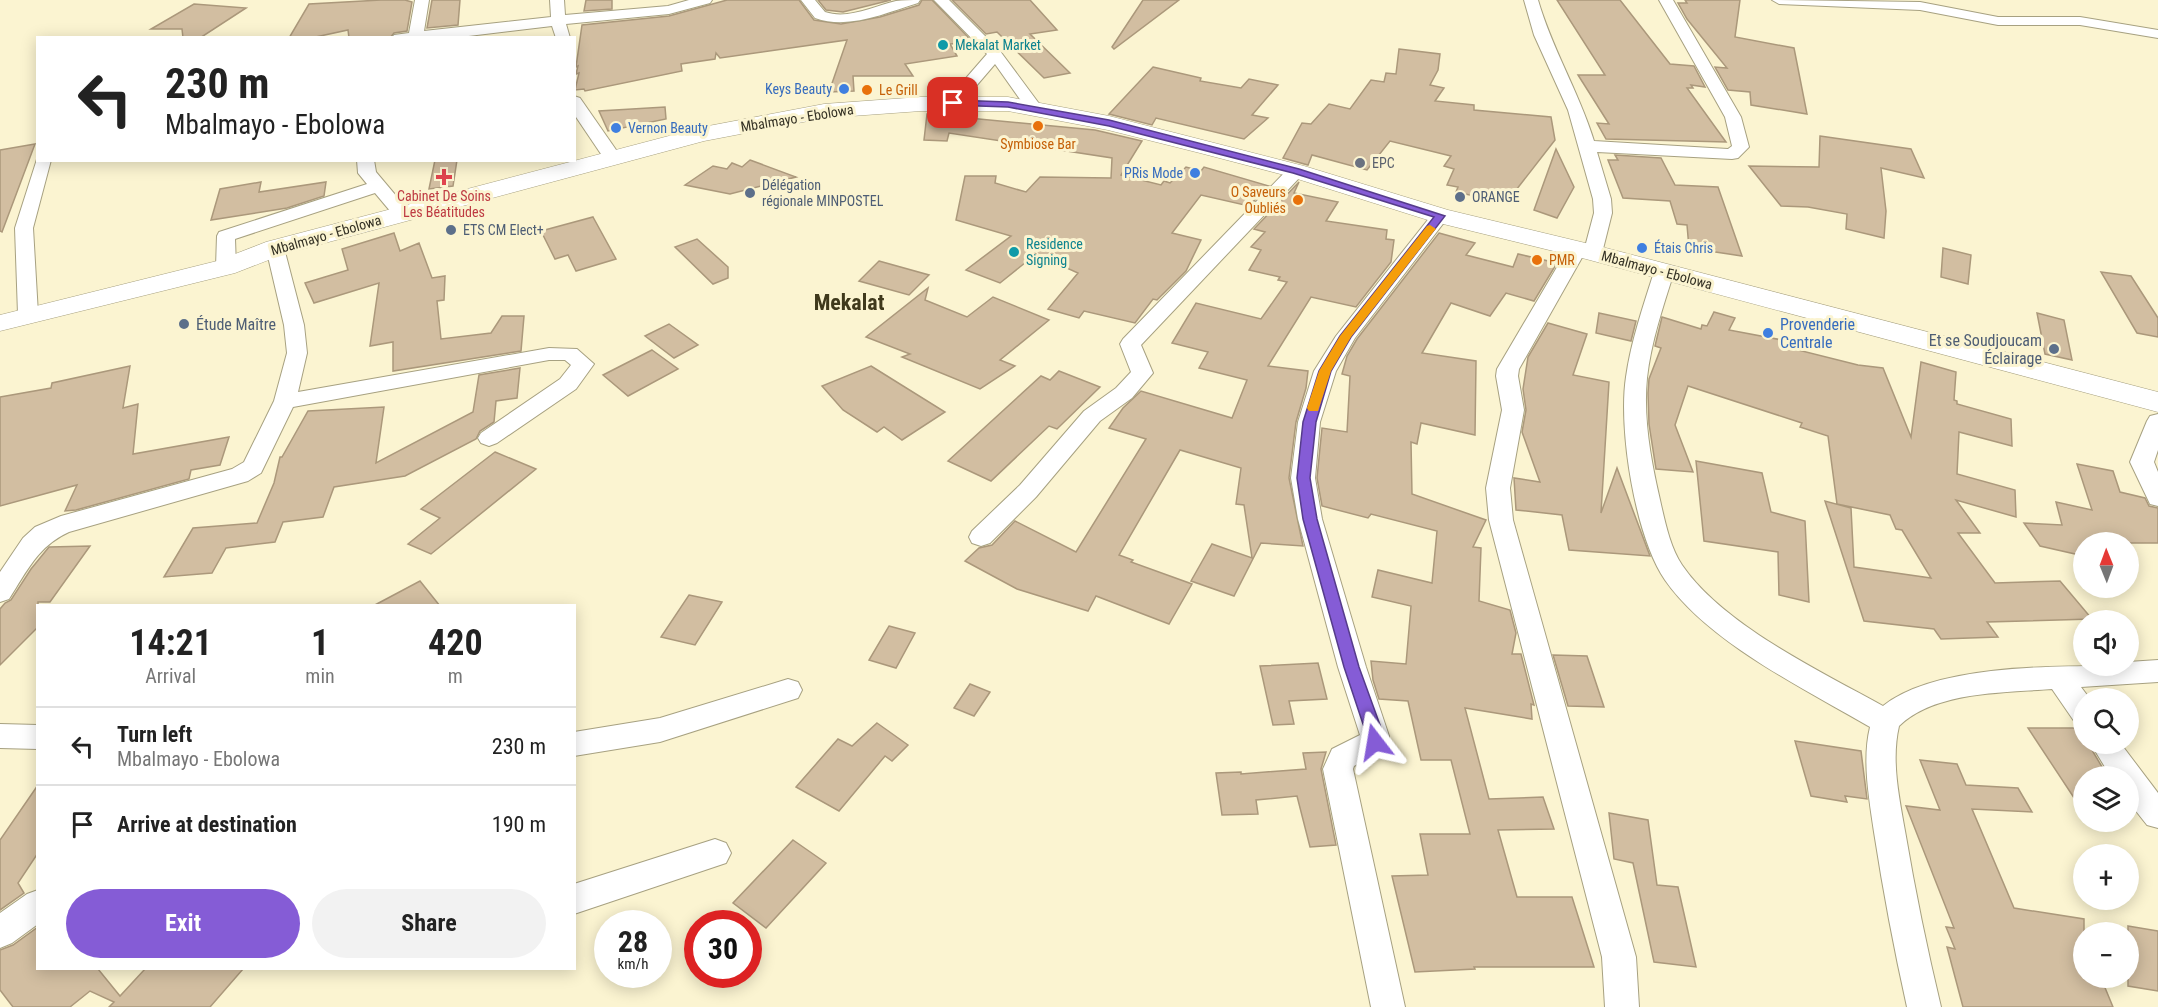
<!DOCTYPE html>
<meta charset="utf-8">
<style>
body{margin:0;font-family:"Roboto Condensed",sans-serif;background:#f2f2f2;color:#222;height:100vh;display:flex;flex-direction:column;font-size:22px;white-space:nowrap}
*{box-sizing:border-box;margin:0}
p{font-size:20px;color:#767676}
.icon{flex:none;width:33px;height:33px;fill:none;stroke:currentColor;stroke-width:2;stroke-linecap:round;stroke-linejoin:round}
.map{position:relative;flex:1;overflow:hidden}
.side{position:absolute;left:36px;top:604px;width:540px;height:366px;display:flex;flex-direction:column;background:#fff;border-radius:0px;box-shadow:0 3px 15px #0003}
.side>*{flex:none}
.top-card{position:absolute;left:36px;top:36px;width:540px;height:126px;border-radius:0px;box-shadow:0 3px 15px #0003;background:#fff;color:#222;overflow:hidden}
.needle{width:39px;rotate:359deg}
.buttons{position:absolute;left:2073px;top:532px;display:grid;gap:12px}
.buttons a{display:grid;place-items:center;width:66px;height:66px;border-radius:50%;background:#fff;box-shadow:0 3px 15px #0003;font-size:30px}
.speed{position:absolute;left:594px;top:910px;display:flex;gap:12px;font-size:30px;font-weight:700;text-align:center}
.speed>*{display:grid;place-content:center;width:78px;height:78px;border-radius:50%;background:#fff;box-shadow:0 3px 15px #0003;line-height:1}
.speed small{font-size:15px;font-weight:400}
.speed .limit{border:9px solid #d22;background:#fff;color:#111}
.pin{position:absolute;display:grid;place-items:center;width:51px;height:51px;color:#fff;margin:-26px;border-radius:12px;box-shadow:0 3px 9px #0006}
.me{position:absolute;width:66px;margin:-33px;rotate:346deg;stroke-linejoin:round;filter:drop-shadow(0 0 4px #0008)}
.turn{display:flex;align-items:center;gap:21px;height:126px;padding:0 30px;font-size:27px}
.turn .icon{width:78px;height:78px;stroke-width:2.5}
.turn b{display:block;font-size:42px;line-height:51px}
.eta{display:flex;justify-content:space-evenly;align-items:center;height:102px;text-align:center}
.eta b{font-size:36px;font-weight:700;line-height:42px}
.primary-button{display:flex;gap:12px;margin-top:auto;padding:12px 30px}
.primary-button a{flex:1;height:69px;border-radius:36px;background:#855cd6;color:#fff;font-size:24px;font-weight:700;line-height:69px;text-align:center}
.primary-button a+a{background:#f2f2f2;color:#222}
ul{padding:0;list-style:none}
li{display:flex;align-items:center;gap:18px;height:78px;padding:0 30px;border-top:2px solid #e0e0e0}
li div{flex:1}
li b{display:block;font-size:22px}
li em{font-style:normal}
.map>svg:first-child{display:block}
.building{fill:#d2bea1;stroke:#ab987b;stroke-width:1.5}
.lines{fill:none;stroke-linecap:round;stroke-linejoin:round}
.minor-casing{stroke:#a7a181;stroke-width:2}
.trunk-casing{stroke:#a7a181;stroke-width:1}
.minor{fill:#fff;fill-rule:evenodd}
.trunk{fill:#fff;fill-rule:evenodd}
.route{fill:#855cd6;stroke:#563c8b;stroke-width:1.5}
.slow{fill:#f59e0b}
.culture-dot{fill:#0f9aa8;stroke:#fbf4d1;stroke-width:2}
.shop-dot{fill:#3f7fe0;stroke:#fbf4d1;stroke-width:2}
.food-dot{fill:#e8710a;stroke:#fbf4d1;stroke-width:2}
.worship-dot{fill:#6b7280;stroke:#fbf4d1;stroke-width:2}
.health-dot{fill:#e0444e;stroke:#fbf4d1;stroke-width:2}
.service-dot{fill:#5c6f8a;stroke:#fbf4d1;stroke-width:2}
.labels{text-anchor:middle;stroke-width:6;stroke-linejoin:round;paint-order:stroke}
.far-culture-label{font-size:14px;fill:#0d838f;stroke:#fbf4d1;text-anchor:start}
.far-shop-label{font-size:14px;fill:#366cbe;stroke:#fbf4d1;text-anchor:end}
.far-food-label{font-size:14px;fill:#c56008;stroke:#fbf4d1;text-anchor:start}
.far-street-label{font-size:14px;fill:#343124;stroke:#fbf4d1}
.far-worship-label{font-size:14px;fill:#5b616d;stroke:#fbf4d1;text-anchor:start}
.far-service-label{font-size:14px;fill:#4e5e75;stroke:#fbf4d1;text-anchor:start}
.far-health-label{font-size:14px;fill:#be3a42;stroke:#fbf4d1}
.service-label{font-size:16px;fill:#4e5e75;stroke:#fbf4d1;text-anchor:start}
.shop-label{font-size:16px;fill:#366cbe;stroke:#fbf4d1;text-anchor:start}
.district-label{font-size:22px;font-weight:bold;fill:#3f391c;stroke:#fbf4d1}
</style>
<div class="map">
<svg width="2158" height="1007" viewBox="0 0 2158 1007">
<rect width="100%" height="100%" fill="#fbf4d1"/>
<g class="building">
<polygon points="381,0 405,0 412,2 407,31 394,33 390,38 349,38 348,30 311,38 289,38 309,4"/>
<polygon points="432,0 460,0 458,25 427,28"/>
<polygon points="586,0 612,0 612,9 584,11"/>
<polygon points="727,0 799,0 814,20 841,24 880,17 919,5 922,0 932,0 968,37 961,39 963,43 950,44 957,56 905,64 913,76 853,76 854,91 829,92 847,40 720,58 716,53 715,59 681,64 682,71 585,91 584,89 575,90 579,73 576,74 578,66 576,67 582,25 669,16"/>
<polygon points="818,0 891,0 843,12 826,10"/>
<polygon points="952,0 1030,0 1057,30 1030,34 1070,73 1044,78 997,32 986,34"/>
<polygon points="1143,0 1179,0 1114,49 1112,47"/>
<polygon points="1557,0 1620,0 1670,64 1694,66 1705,87 1691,85 1693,88 1687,88 1726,142 1606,139 1597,123 1609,124 1578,75 1605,75"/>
<polygon points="1685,0 1740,0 1735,37 1794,48 1807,114 1751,105 1750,92 1728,90 1715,67 1727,68 1687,19 1678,3 1687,3"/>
<polygon points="194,4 246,8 200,38 183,38 182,29 151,29"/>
<polygon points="1399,49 1440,54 1438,70 1430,85 1444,88 1435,101 1474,105 1474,110 1551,117 1555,140 1506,203 1456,192 1458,187 1447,185 1454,169 1444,166 1451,156 1390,141 1367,170 1312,155 1308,165 1283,158 1302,123 1311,124 1329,104 1350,109 1371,80 1384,82 1386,73 1396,74"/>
<polygon points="1153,67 1201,78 1200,81 1241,88 1249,79 1278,85 1252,115 1268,118 1244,139 1156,118 1152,125 1109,114"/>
<polygon points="665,107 666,119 608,131 599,111"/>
<polygon points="927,114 1095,130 1142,141 1121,175 1161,185 1164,181 1170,183 1186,167 1201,171 1204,167 1269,186 1249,206 1201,195 1172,233 1201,240 1186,271 1157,300 1153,299 1135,323 1084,311 1079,318 1048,309 1078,273 1036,254 1000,283 966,270 1011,236 956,220 965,176 996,176 995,183 1026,192 1040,177 1111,178 1112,158 949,133 947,141 924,140"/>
<polygon points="1820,136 1911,149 1924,178 1881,168 1886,211 1884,238 1846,229 1847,214 1808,207 1781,206 1749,166 1819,167"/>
<polygon points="35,144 2,232 0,231 0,150"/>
<polygon points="1556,149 1574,187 1557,218 1534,210"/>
<polygon points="1615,155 1661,158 1675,185 1718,187 1742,256 1689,248 1687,225 1677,224 1670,201 1623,198 1608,160 1618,160"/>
<polygon points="435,160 457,160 453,186 429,189"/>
<polygon points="750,160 796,177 730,194 685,185 713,166 727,169 732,163 742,167"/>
<polygon points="261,182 259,192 326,182 324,196 287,208 211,220 220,189"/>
<polygon points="1299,182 1294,193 1338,202 1326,221 1387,230 1386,239 1394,240 1391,262 1356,307 1311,297 1268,366 1308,371 1306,388 1296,422 1289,478 1303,546 1261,543 1234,596 1191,581 1212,544 1252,558 1244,505 1236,504 1241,468 1180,450 1119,555 1133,560 1131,562 1192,584 1169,624 1096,596 1088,611 1017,589 965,561 979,548 992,545 1015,521 1076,552 1146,439 1109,428 1123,408 1141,391 1232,418 1247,380 1199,368 1208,352 1172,343 1196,303 1261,319 1287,282 1278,280 1280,277 1249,270 1261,250 1251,247 1265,232 1254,229"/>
<polygon points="593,217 616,259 576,271 568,255 555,259 541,231"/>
<polygon points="394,233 400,251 419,243 432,278 445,276 444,300 437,301 441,339 491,333 502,316 524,316 521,351 393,371 393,342 370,346 379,283 314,303 305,283 348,270 342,249"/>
<polygon points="1439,233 1475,243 1466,255 1513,267 1518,254 1557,263 1534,301 1506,293 1490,316 1451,303 1422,353 1476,361 1475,435 1421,423 1417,444 1411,442 1412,494 1486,520 1473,547 1481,548 1479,601 1510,610 1516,633 1512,654 1521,654 1534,705 1531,704 1532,719 1465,708 1489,799 1543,797 1554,829 1498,830 1517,897 1572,897 1594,967 1474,967 1475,969 1415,972 1392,876 1428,875 1420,834 1470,834 1451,760 1421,760 1408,701 1379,699 1373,680 1371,661 1406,664 1411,606 1372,597 1378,570 1432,583 1437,531 1371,514 1368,518 1322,506 1317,478 1322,428 1347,432 1350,376 1342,374 1347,356 1357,339"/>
<polygon points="697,239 728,267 728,278 713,284 675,247"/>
<polygon points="1943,248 1971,255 1968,284 1941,277"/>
<polygon points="879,261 929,275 909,295 859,281"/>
<polygon points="2101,272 2131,276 2158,318 2158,337 2137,333"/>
<polygon points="928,288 925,300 967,317 993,297 1049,320 1000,360 1015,366 980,389 902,357 910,354 866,337"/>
<polygon points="1714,312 1735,318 1729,330 1782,340 1782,346 1858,365 1883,368 1911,437 1921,362 1956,372 1954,400 1957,401 1957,404 2011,419 2012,446 1959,432 1957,474 2015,490 2016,517 1956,500 1980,533 1958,533 1995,583 2060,581 2092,619 1987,622 1998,637 1941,639 1934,629 1864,621 1825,501 1851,508 1854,567 1931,578 1902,530 1896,529 1890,515 1837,504 1828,436 1800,427 1802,423 1688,386 1675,425 1693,472 1656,469 1649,424 1648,393 1649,379 1661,348 1655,346 1662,317 1701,329 1702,325 1707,326"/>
<polygon points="1599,313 1636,321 1631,341 1596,333"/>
<polygon points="2037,313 2064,320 2072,360 2045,354"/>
<polygon points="1548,323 1587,334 1573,375 1609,382 1601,513 1617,468 1650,556 1569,550 1562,515 1516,510 1514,478 1540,482 1522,432 1526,410 1523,389 1528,357"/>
<polygon points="669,324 698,345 674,358 645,336"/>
<polygon points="652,350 678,369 628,396 603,375"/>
<polygon points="130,366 123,408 138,404 133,454 229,437 220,465 191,470 189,479 76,510 65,511 77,485 0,506 0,397 51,388 52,383"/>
<polygon points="871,366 945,412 902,440 884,427 877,432 843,410 822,386"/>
<polygon points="520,368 517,398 496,401 494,422 480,431 476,439 405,476 334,487 323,517 283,522 275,542 226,548 212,573 164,577 193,528 257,523 274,483 280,457 282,457 308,411 384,407 376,463 473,412 479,375"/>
<polygon points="1059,371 1100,387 1057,429 1049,426 991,481 948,461 1041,376 1050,380"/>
<polygon points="495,452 536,469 431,554 408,544 440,518 421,509"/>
<polygon points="1696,461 1762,473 1771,512 1805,521 1809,602 1779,595 1778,552 1704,541"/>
<polygon points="2077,464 2113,471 2120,492 2145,498 2149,506 2158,508 2158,543 2084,543 2084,556 2040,546 2024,523 2062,525 2056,502 2092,510"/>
<polygon points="90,546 50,602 38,602 38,627 0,665 0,609 5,603 11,600 31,569 49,547"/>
<polygon points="420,581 440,606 373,606"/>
<polygon points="689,595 722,602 695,645 661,637"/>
<polygon points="889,626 915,633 896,668 869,660"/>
<polygon points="1553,655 1587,656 1604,707 1568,706"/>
<polygon points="1318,663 1327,699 1289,701 1294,724 1273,725 1260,666"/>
<polygon points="970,684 990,692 974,716 954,708"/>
<polygon points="877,723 908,745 892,761 885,756 839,811 796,787 838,739 852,746"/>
<polygon points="2028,728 2078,728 2084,737 2084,744 2089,745 2108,777 2084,777 2084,813"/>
<polygon points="1795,741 1861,751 1867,799 1845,796 1847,802 1811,796"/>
<polygon points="1326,752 1321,769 1336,845 1310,847 1297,796 1256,800 1258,814 1222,815 1216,773 1241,772 1241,774 1306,769 1303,753"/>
<polygon points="1920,760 1957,764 1966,785 2018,788 2032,812 1972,809 2014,908 2084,919 2084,978 2101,978 2113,1007 1963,1007 1947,947 1955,949 1946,927 1954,928 1906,806 1940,810"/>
<polygon points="38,785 38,853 18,883 24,893 0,910 0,840"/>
<polygon points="1609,813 1648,820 1657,885 1678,887 1696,967 1654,962 1633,863 1614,859"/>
<polygon points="793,840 826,863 766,928 733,903"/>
<polygon points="2128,926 2158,931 2158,991 2128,986"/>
<polygon points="38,927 38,969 98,969 120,996 145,969 243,969 210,1007 109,1007 114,1002 90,991 70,1007 13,1007 0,990 0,950 13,945"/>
</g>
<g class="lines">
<defs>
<g id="minor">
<polygon points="415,0 429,0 424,31 551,17 550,0 564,0 565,15 668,6 689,0 712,0 710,3 669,14 566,24 570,38 556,38 552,26 452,38 392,38 394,35 409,33"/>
<path d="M801 0H815L825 12C848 20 874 6 896 1 903 0 912 0 920 0L918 3C885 13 849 30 815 18Z"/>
<polygon points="934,0 949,0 1000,51 1043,109 1041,112 1029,112 995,64 959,106 947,106 945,103 947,100 987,54"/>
<path d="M1524 0H1538C1552 49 1579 92 1594 141L1728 149 1732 146 1725 117 1659 0H1673L1741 117 1749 147 1738 158 1732 159 1597 152 1611 199 1612 213 1602 253 1600 257H1586L1584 254 1519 369 1518 376 1524 410 1510 488 1513 520 1636 957 1639 1007H1605L1602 957 1489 520 1486 488 1502 410 1496 376 1497 369 1570 245 1577 243 1585 247 1594 213 1593 199 1568 110 1534 35Z"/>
<polygon points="1772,0 1920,2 1998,17 2080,17 2158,30 2158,38 2080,25 1998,25 1920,10 1779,4"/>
<polygon points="574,96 580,98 621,157 618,161 606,161 603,157 574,114"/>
<polygon points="38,156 38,160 51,160 33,228 38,314 35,318 21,318 18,314 15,228"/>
<polygon points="357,160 374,160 376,172 408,210 411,214 408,218 396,218 375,193 235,239 236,267 233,271 219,271 216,267 217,236 219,232 367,184 358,173"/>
<polygon points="1296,166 1302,167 1305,171 1302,175 1141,345 1153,373 1132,398 1100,421 1036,497 990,543 981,546 972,543 969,537 972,531 1020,485 1084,411 1116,388 1131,372 1120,344 1123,339 1290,167"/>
<polygon points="1440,211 1446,212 1449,216 1355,338 1336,371 1320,422 1315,478 1322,519 1366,667 1389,736 1385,751 1354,766 1353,769 1405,1007 1371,1007 1323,769 1332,749 1360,735 1338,667 1298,519 1291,478 1298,422 1314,371 1336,336 1434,212"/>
<path d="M275 242 282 244 284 248 304 325 307 353 298 392 549 348 577 349 594 364 576 389 497 443 489 446 481 443 478 438 481 433 560 379 571 365 565 360H549L293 407 261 473 248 481 69 532C38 546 27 571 9 599L0 602V572L23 538 35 527 61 516 232 469 244 462 274 401 287 353 284 325 266 248 268 244Z"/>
<path d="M1664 266 1671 268 1674 272C1663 307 1651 342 1647 378 1643 418 1651 461 1660 500 1665 522 1670 547 1682 565 1723 625 1820 671 1883 706 1936 663 2064 666 2128 666V662L2158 660V682L2081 687 2090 699H2084V725L2074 721 2052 689C2004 693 1935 691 1899 726 1891 760 1899 797 1905 831 1915 890 1927 949 1941 1007H1907C1894 949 1883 890 1874 832 1869 798 1862 760 1870 727 1805 689 1709 643 1665 580 1635 536 1618 429 1626 377 1631 341 1643 307 1654 272L1657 268Z"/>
<polygon points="2158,414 2158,450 2154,462 2158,472 2158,506 2150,504 2130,462 2147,421 2150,416"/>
<polygon points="788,679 798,682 802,690 798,698 660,742 574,756 574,732 660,718"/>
<polygon points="0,724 38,725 38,749 0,748"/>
<polygon points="2091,744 2121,744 2158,793 2158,828 2147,825 2128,801 2128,777 2111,777"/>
<polygon points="715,839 726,843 731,853 726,863 574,914 574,884"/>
<polygon points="38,890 38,924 12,943 0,948 0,913 27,894"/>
</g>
<polygon id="trunk" points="921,97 1008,97 1109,116 1304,166 1448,210 1602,247 2158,392 2158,412 1586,259 1431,221 1288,176 1200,153 1108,130 1008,111 921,111 824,118 704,141 284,254 235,273 0,331 0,315 217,261 266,242 703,127 824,104"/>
</defs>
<use href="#minor" class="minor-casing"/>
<use href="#trunk" class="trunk-casing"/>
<use href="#minor" class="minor"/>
<use href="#trunk" class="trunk"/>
</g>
<polygon class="route" points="953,100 1008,102 1109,120 1299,169 1445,216 1351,337 1331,371 1316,422 1310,478 1317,519 1359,667 1384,736 1380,747 1375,749 1369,747 1367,736 1344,667 1303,519 1297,478 1303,422 1319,371 1340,336 1434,217 1293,173 1109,126 1008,107 950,105 949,103"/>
<polygon class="slow" points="1430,225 1436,229 1434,231 1351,337 1331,371 1318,411 1309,411 1307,408 1319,371 1340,336 1427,226"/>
<g class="culture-dot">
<circle cx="943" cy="45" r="6"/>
<circle cx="1014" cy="252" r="6"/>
</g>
<g class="shop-dot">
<circle cx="844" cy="89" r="6"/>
<circle cx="616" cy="128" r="6"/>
<circle cx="1195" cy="173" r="6"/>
<circle cx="1642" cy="248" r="6"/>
<circle cx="1768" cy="333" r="6"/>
</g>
<g class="food-dot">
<circle cx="867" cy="90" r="6"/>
<circle cx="1038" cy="126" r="6"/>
<circle cx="1298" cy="200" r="6"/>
<circle cx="1537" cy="260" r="6"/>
</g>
<circle class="worship-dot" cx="1360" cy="163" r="6"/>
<path class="health-dot" d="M441 168h6v6h6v6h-6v6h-6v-6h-6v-6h6z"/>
<g class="service-dot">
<circle cx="750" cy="193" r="6"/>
<circle cx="1460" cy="197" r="6"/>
<circle cx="451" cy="230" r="6"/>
<circle cx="184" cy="324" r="6"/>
<circle cx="2054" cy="349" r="6"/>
</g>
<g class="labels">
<g class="far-culture-label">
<text x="955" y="50">Mekalat Market</text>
<text x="1026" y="249">Residence<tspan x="1026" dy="16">Signing</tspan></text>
</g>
<g class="far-shop-label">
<text x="832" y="94">Keys Beauty</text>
<text x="628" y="133" text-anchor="start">Vernon Beauty</text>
<text x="1183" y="178">PRis Mode</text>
<text x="1654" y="253" text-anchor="start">Étais Chris</text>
</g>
<g class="far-food-label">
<text x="879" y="95">Le Grill</text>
<text x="1038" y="149" text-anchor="middle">Symbiose Bar</text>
<text x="1286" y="197" text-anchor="end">O Saveurs<tspan x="1286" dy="16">Oubliés</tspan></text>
<text x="1549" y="265">PMR</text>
</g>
<g class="far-street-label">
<text transform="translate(797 118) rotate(-9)" y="5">Mbalmayo - Ebolowa</text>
<text transform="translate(326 235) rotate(-16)" y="5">Mbalmayo - Ebolowa</text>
<text transform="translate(1657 270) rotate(15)" y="5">Mbalmayo - Ebolowa</text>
</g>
<g class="far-worship-label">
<text x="1372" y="168">EPC</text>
</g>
<g class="far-service-label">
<text x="762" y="190">Délégation<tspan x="762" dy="16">régionale MINPOSTEL</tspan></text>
<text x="1472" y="202">ORANGE</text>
<text x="463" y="235">ETS CM Elect+</text>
</g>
<g class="far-health-label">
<text x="444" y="201">Cabinet De Soins<tspan x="444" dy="16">Les Béatitudes</tspan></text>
</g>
<g class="service-label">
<text x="196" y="330">Étude Maître</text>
<text x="2042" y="346" text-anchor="end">Et se Soudjoucam<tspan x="2042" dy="18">Éclairage</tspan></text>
</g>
<g class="shop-label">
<text x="1780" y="330">Provenderie<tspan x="1780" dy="18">Centrale</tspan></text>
</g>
<g class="district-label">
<text x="849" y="310">Mekalat</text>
</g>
</g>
</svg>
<div class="buttons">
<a><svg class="needle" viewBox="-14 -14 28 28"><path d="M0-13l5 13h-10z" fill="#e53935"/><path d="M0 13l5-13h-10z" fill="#767676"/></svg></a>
<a><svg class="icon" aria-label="sound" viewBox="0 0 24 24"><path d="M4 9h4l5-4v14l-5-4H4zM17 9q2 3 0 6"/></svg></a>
<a><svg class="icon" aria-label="search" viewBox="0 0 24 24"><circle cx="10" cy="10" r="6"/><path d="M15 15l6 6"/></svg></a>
<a><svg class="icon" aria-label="layers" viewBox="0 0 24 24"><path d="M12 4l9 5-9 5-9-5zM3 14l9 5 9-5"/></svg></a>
<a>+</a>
<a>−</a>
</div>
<div class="speed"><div>28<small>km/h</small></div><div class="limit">30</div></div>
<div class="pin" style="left:953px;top:103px;background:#d93025"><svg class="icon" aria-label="arrive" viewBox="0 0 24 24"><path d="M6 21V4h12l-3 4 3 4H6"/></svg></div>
<svg class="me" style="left:1375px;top:742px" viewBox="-20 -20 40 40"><path d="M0-17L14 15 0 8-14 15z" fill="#855cd6" stroke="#fff" stroke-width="4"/></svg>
<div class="top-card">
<div class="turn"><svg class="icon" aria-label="left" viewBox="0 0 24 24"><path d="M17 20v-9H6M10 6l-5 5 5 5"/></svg><div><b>230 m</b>Mbalmayo - Ebolowa</div></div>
</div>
<section class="side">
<div class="eta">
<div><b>14:21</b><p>Arrival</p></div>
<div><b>1</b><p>min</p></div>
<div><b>420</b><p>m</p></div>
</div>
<ul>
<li><svg class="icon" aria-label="left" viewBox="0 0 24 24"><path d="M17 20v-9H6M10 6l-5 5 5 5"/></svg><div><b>Turn left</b><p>Mbalmayo - Ebolowa</p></div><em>230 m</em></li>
<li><svg class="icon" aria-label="arrive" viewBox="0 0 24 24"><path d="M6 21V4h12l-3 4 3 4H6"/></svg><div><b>Arrive at destination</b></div><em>190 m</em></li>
</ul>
<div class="primary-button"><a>Exit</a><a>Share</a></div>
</section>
</div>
